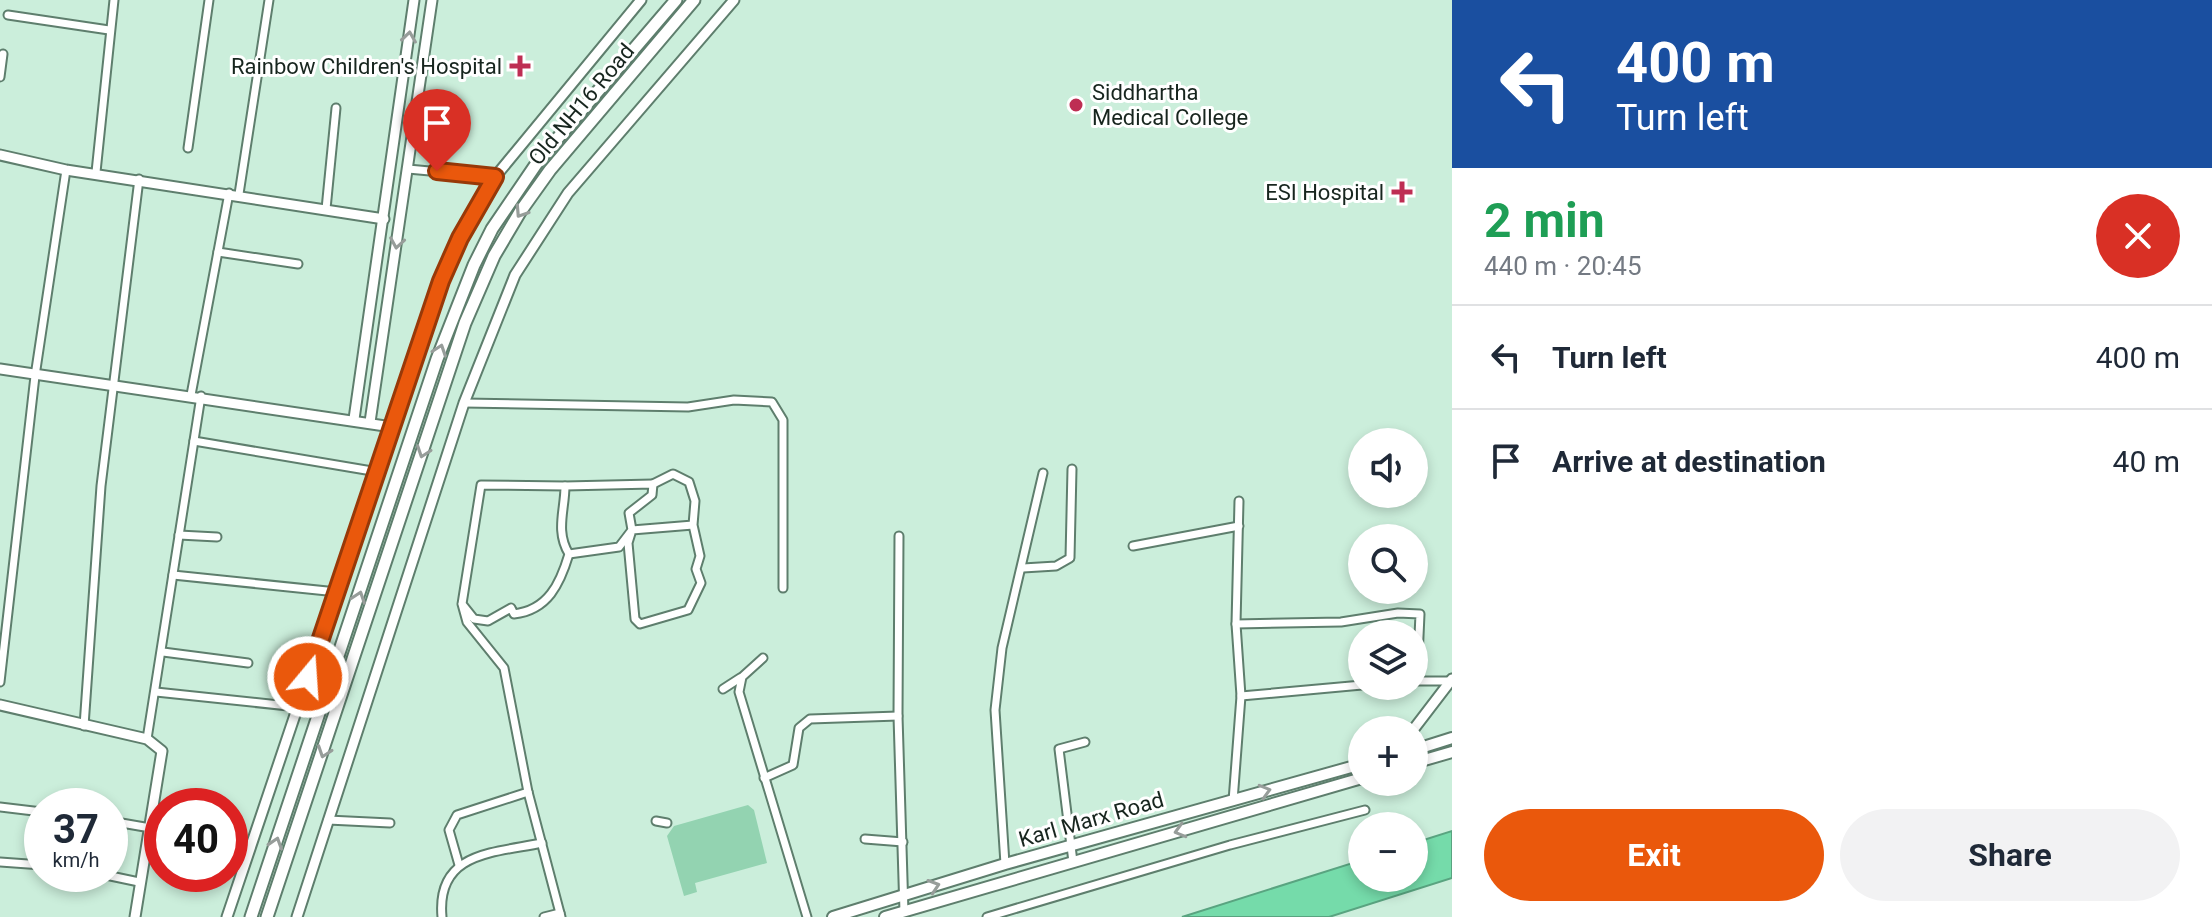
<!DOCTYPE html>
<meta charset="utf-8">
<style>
body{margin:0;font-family:Roboto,sans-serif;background:#f2f2f3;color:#1f2937;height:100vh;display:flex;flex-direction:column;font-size:30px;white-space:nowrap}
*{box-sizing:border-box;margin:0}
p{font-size:26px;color:#747a83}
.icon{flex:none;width:44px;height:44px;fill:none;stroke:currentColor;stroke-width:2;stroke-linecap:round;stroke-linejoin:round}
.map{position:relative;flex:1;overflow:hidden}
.panel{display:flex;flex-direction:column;background:#fff;width:760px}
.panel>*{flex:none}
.guide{background:#1a4fa0;color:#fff;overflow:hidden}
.buttons{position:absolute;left:1348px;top:428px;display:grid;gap:16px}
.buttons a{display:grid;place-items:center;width:80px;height:80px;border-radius:50%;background:#fff;box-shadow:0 4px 12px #0003;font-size:40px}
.speed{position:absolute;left:24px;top:788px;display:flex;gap:16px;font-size:40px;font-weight:700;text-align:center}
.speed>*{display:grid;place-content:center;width:104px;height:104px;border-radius:50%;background:#fff;box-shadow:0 4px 12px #0003;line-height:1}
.speed small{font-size:20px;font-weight:400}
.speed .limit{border:12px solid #d22;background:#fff;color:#111}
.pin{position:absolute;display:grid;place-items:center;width:68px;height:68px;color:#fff;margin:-82px -34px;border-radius:50% 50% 50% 0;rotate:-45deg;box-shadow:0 0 8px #0007}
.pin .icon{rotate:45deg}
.me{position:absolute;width:88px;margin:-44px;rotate:18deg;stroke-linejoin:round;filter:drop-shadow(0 0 6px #0008)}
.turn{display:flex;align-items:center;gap:28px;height:168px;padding:0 32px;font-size:36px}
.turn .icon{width:104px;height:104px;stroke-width:2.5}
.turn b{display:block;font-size:56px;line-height:68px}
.round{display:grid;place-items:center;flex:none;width:84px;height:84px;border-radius:42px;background:#f2f2f3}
.head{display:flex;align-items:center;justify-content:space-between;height:136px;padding:0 32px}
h1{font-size:48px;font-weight:700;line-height:60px;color:#1e9e55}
.cta{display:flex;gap:16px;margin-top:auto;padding:16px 32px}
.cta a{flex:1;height:92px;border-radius:48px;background:#ea580c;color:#fff;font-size:32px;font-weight:700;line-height:92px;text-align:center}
.cta a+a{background:#f2f2f3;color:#1f2937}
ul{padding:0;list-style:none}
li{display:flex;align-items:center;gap:24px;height:104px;padding:0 32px;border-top:2px solid #e0e1e3}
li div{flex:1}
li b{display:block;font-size:30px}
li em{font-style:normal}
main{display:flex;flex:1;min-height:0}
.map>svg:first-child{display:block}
.green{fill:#93d3b1}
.water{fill:#75dbaa;stroke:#59a480;stroke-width:2}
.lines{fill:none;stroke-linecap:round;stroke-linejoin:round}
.minor-casing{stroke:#5e7e6d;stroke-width:11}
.tertiary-casing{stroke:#5e7e6d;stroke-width:13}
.secondary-casing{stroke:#5e7e6d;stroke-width:14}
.primary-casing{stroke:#5e7e6d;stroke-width:15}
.minor{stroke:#fff;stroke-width:7}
.tertiary{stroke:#fff;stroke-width:9}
.secondary{stroke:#fff;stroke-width:10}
.primary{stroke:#fff;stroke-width:11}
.oneway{stroke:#979d9a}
.route-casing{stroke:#983908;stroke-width:20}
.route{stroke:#ea580c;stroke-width:14}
.poi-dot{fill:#be2e53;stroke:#fff;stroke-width:3}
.labels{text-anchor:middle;stroke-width:6;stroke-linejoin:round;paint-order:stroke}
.poi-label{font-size:22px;fill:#17251e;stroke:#fff;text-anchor:end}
.street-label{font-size:22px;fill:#17251e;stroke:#fff}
</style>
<main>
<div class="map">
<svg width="1452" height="917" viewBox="0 0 1452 917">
<rect width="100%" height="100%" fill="#cbeedb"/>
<polygon class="green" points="748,805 754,810 767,863 695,883 697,892 684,896 667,836 674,826"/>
<polygon class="water" points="1452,831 1452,878 1329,917 1182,917 1362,860 1362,878 1414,878 1414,843"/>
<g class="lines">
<defs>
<g id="minor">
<polyline points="8,15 109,30"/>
<polyline points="0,77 3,54"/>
<polyline points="188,148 209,0"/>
<polyline points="408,169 495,177"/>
<polyline points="96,172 114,0"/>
<polyline points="239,194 269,0"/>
<polyline points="326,209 336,108"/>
<polyline points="218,252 298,264"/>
<polyline points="191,395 229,193"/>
<polyline points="464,403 688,407 734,400 772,402 783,420 783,588"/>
<polyline points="194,441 378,472"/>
<polyline points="653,484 673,474 689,482 695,501 693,525 632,530 628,543 635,619 640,624 688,610 701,583 696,569 700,556 693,525"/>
<polyline points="565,486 653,484 652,495 629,513 632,530 619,547 569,554"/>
<polyline points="179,535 217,537"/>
<polyline points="899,536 898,716 904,912"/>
<polyline points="1133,546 1239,526"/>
<polyline points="1023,568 1056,566 1070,558 1072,469"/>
<polyline points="173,575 337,592"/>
<path d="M462 604 474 619 488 621 511 608 514 614C548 610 560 584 569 554 555 531 565 510 565 486L481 485 462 604 467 622 504 668 528 792 561 917"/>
<polyline points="1236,624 1341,622 1398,613 1420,614 1417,680"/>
<polyline points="163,652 248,663"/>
<polyline points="763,658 742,677 739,692 807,917"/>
<polyline points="1416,681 1450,681"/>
<polyline points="0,682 35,376 66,170"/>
<polyline points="723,689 740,678"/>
<polyline points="156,692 298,707"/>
<polyline points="1241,696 1362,685"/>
<polyline points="84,726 101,486 139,179"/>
<polyline points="147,739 201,396"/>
<polyline points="764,778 793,765 799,728 810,719 898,716"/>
<polyline points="1233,801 1241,696 1236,624 1239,501"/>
<polyline points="0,807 42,812"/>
<polyline points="328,820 390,823"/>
<polyline points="110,821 162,830"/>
<polyline points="656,821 667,823"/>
<polyline points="865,839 903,842"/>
<polyline points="230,846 248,851"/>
<polyline points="0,862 42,865"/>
<polyline points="1073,862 1059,749 1085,742"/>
<polyline points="1005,864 995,710 1002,648 1043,473"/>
<polyline points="459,865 449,830 457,815 528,792"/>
<polyline points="101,874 139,882"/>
<path d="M442 917C436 852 493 853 542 843"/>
<polyline points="544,917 560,913"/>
<polyline points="987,917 1230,845 1365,810"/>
</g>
<g id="tertiary">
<polyline points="0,155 66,170 384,219"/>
<polyline points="0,369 392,427"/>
<polyline points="354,419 414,0"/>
<polyline points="370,422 432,0"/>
<polyline points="0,705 147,739 162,751 135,917"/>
<polyline points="1413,730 1452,679"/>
<polyline points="227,917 441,281 475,208 495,177 641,0"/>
<polyline points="297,917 464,403 515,275 568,193 734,0"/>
</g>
<g id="secondary">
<polyline points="1414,750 1452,738"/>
<polyline points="1414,763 1452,752"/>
<polyline points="833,917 1005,864 1362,764"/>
<polyline points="885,917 1362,778"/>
</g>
<g id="primary">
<polyline points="251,917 437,359 474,265 492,229 539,160 676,0"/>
<polyline points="267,917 465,323 494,256 520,212 550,170 694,0"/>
</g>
</defs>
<use href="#minor" class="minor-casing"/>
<use href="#tertiary" class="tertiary-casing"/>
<use href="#secondary" class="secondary-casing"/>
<use href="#primary" class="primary-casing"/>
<use href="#minor" class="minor"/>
<use href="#tertiary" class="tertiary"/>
<use href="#secondary" class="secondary"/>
<use href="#primary" class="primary"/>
</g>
<defs><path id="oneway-chevron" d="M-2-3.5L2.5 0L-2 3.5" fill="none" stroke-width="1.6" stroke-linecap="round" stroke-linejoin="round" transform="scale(2)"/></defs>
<g class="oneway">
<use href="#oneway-chevron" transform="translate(409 37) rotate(-82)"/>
<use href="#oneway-chevron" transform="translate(521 212) rotate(123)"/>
<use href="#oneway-chevron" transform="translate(397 243) rotate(99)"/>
<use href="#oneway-chevron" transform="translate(440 350) rotate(-71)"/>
<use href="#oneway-chevron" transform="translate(423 452) rotate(109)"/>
<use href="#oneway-chevron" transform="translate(359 597) rotate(-71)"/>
<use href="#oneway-chevron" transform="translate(324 752) rotate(109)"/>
<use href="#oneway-chevron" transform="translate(1265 791) rotate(-16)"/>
<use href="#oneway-chevron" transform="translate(1180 831) rotate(164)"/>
<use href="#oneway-chevron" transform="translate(276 843) rotate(-72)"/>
<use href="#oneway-chevron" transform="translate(934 886) rotate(-18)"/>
</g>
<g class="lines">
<defs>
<polyline id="route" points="308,677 441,281 460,238 495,177 437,171"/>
</defs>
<use href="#route" class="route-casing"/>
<use href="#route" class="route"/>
</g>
<g class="poi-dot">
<path d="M516 54h8v8h8v8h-8v8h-8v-8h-8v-8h8z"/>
<circle cx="1076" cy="105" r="8"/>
<path d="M1398 180h8v8h8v8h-8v8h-8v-8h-8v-8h8z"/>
</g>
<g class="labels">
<g class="poi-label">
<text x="502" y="74">Rainbow Children's Hospital</text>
<text x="1092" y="100" text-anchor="start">Siddhartha<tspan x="1092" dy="25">Medical College</tspan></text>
<text x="1384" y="200">ESI Hospital</text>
</g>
<g class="street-label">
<text transform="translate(581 104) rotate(-50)" y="8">Old NH16 Road</text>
<text transform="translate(1091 819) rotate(-16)" y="8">Karl Marx Road</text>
</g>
</g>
</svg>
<div class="buttons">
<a><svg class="icon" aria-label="sound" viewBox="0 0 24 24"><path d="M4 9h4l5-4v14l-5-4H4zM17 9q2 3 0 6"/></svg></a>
<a><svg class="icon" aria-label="search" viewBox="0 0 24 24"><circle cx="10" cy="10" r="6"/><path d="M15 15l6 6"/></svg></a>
<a><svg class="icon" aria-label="layers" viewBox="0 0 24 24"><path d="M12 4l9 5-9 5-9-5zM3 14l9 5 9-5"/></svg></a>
<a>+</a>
<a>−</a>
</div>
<div class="speed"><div>37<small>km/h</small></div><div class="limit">40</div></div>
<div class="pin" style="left:437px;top:171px;background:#d93025"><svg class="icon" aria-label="arrive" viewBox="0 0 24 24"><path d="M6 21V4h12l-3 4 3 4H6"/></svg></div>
<svg class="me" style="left:308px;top:677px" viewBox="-20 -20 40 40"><circle r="17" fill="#ea580c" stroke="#fff" stroke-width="3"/><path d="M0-11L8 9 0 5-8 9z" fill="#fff"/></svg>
</div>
<section class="panel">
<div class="guide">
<div class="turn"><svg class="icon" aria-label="left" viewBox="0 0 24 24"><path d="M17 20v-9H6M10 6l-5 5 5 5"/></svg><div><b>400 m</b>Turn left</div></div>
</div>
<div class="head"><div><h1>2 min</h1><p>440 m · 20:45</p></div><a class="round" style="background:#d93025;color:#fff"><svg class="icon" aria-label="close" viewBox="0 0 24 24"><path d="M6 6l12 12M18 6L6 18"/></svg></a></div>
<ul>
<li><svg class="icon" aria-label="left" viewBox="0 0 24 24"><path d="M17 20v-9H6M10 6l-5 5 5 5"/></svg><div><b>Turn left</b></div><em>400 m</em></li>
<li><svg class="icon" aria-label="arrive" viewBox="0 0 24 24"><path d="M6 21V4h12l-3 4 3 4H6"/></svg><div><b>Arrive at destination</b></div><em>40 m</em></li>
</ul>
<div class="cta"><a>Exit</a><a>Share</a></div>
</section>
</main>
